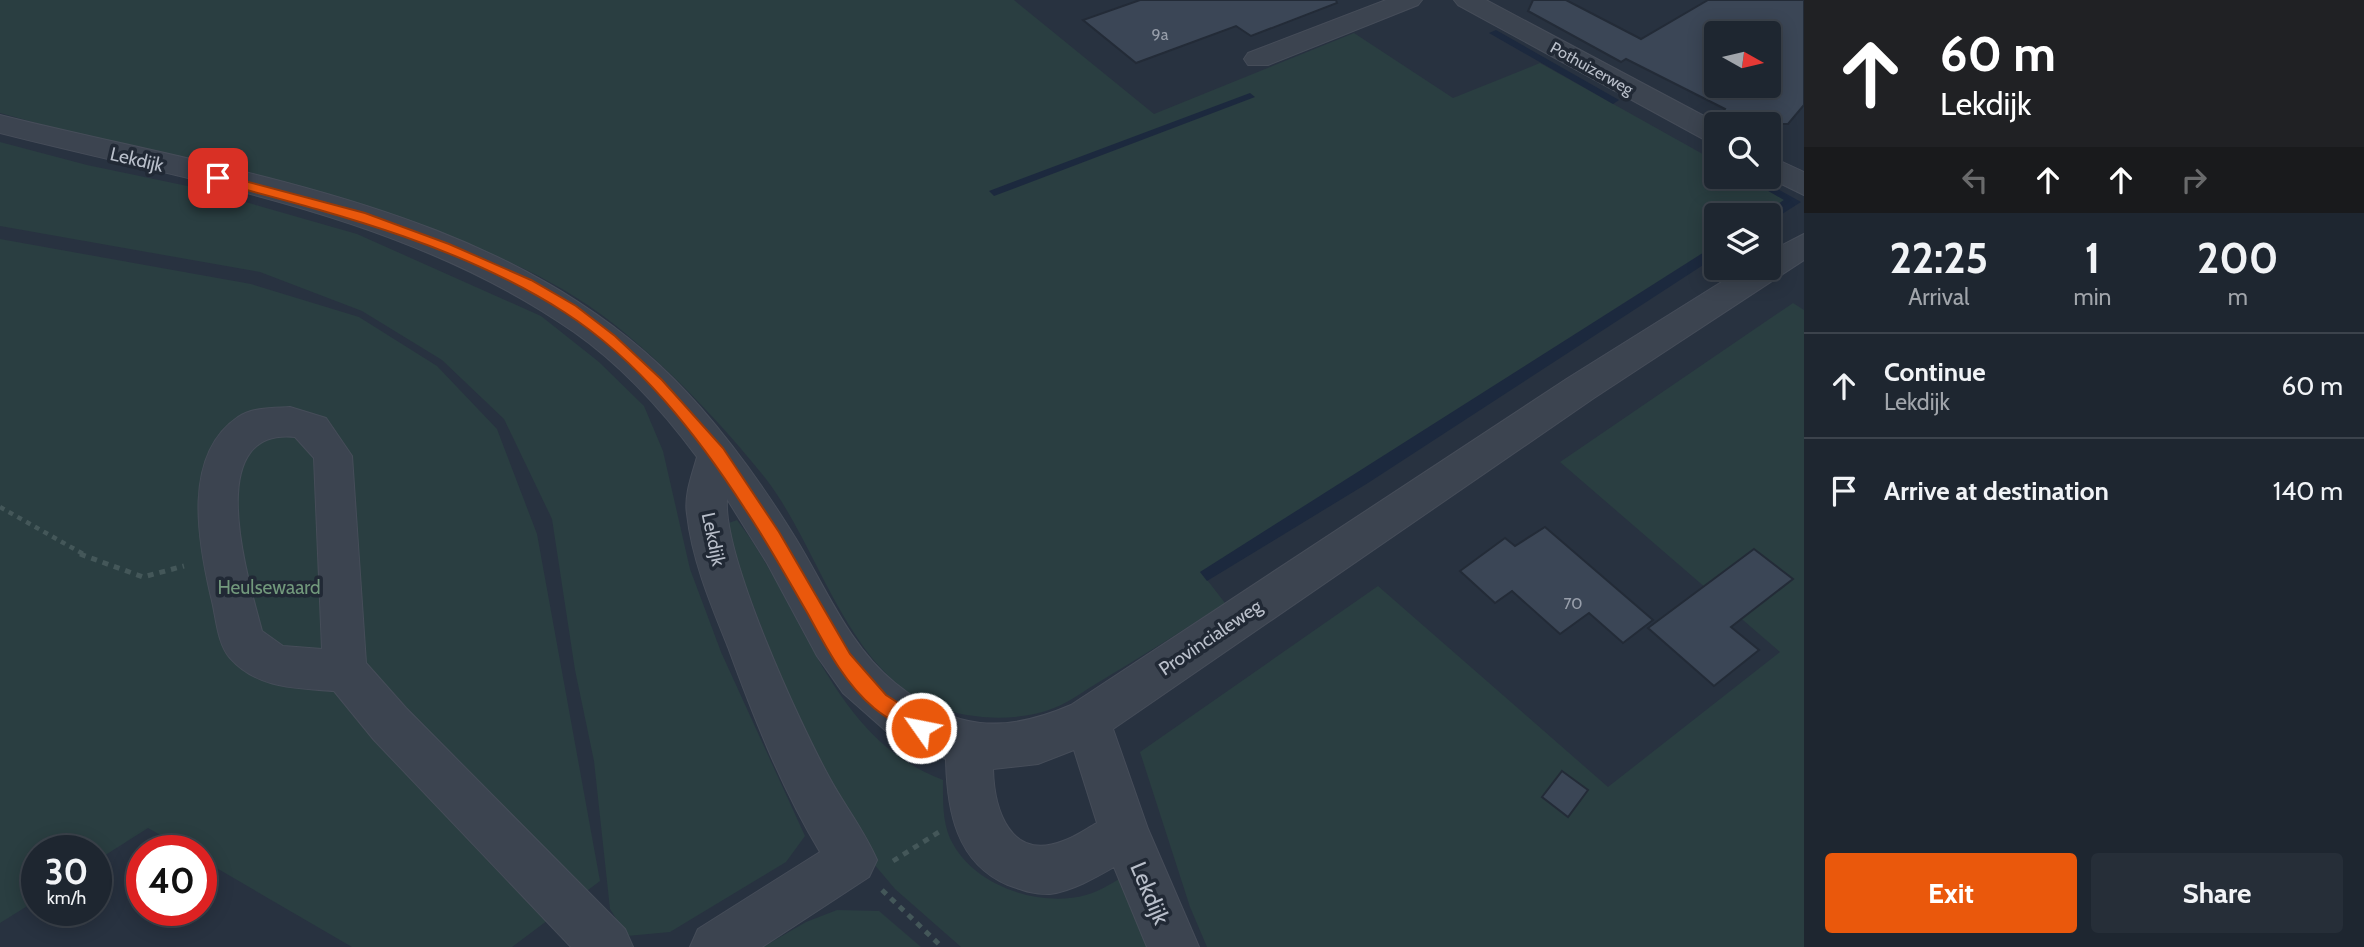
<!DOCTYPE html>
<style>
body{margin:0;font-family:Cabin,sans-serif;background:#262e38;color:#f1f3f6;height:100vh;display:flex;flex-direction:column;font-size:26px;white-space:nowrap}
*{box-sizing:border-box;margin:0}
p{font-size:23px;color:#a1a5ab}
.icon{flex:none;width:38px;height:38px;fill:none;stroke:currentColor;stroke-width:2;stroke-linecap:round;stroke-linejoin:round}
.map{position:relative;flex:1;overflow:hidden}
.sheet{display:flex;flex-direction:column;background:#1e2630;width:560px}
.sheet>*{flex:none}
.top-card{background:#202124;color:#fff;overflow:hidden}
.needle{width:46px;rotate:98deg}
.buttons{position:absolute;left:1704px;top:21px;display:grid;gap:14px}
.buttons a{display:grid;place-items:center;width:77px;height:77px;border-radius:7px;background:#1e2630;box-shadow:0 4px 18px #0003,0 0 0 2px #3c434c;font-size:35px}
.speed{position:absolute;left:21px;top:835px;display:flex;gap:14px;font-size:35px;font-weight:700;text-align:center}
.speed>*{display:grid;place-content:center;width:91px;height:91px;border-radius:50%;background:#1e2630;box-shadow:0 4px 18px #0003,0 0 0 2px #3c434c;line-height:1}
.speed small{font-size:18px;font-weight:400}
.speed .limit{border:10px solid #d22;background:#fff;color:#111}
.pin{position:absolute;display:grid;place-items:center;width:60px;height:60px;color:#fff;margin:-30px;border-radius:14px;box-shadow:0 4px 10px #0006}
.me{position:absolute;width:77px;margin:-38px;rotate:303deg;stroke-linejoin:round;filter:drop-shadow(0 0 5px #0008)}
.turn{display:flex;align-items:center;gap:24px;height:147px;padding:0 21px;font-size:32px}
.turn .icon{width:91px;height:91px;stroke-width:2.5}
.turn b{display:block;font-size:49px;line-height:60px}
.lanes{display:flex;align-items:center;height:66px;padding:0 21px;background:#0003;justify-content:center;gap:35px;direction:ltr}
.lanes .off{opacity:.35}
.eta{display:flex;justify-content:space-evenly;align-items:center;height:119px;text-align:center}
.eta b{font-size:42px;font-weight:700;line-height:49px}
.action{display:flex;gap:14px;margin-top:auto;padding:14px 21px}
.action a{flex:1;height:80px;border-radius:7px;background:#ea580c;color:#fff;font-size:28px;font-weight:700;line-height:80px;text-align:center}
.action a+a{background:#262e38;color:#f1f3f6}
ul{padding:0;list-style:none}
li{display:flex;align-items:center;gap:21px;height:105px;padding:0 21px;border-top:2px solid #3c434c}
li div{flex:1}
li b{display:block;font-size:26px}
li em{font-style:normal}
main{display:flex;flex:1;min-height:0}
.map>svg:first-child{display:block}
.green{fill:#2a3e41}
.water{fill:#1c293e}
.building{fill:#3b4656;stroke:#232b37;stroke-width:2;fill-rule:evenodd}
.lines{fill:none;stroke-linecap:round;stroke-linejoin:round}
.minor-casing{stroke:#464d59;stroke-width:2}
.path-far1{stroke:#445759;stroke-width:4.5;stroke-dasharray:5 5;stroke-linecap:butt}
.path{stroke:#445759;stroke-width:5;stroke-dasharray:6 6;stroke-linecap:butt}
.minor{fill:#3c4450;fill-rule:evenodd}
.route{fill:#ea580c;stroke:#983908;stroke-width:2}
.labels{text-anchor:middle;stroke-width:7;stroke-linejoin:round;paint-order:stroke}
.number-label{font-size:16px;fill:#989fab}
.far-street-label{font-size:16px;fill:#b9bfca;stroke:#212935}
.street-label{font-size:19px;fill:#b9bfca;stroke:#212935}
.park-label{font-size:19px;fill:#72997c;stroke:#212935}
.near-street-label{font-size:23px;fill:#b9bfca;stroke:#212935}
</style>
<main>
<div class="map">
<svg width="1804" height="947" viewBox="0 0 1804 947">
<rect width="100%" height="100%" fill="#283240"/>
<g class="green">
<path d="M0 0H1014L1154 114 1354 33 1453 98 1540 63 1717 162V177H1744L1785 200 1762 215H1717V244L1201 572 1225 603C1184 630 1142 656 1099 682 1085 690 1070 702 1054 708 1019 722 972 720 937 707 848 674 820 549 766 479 722 424 670 369 615 325 555 277 482 248 410 223 276 178 136 152 0 113Z"/>
<polygon points="0,142 87,165 197,188 357,234 541,316 599,362 644,406 663,451 690,569 721,652 805,836 786,862 670,932 627,936 610,909 594,761 575,670 552,519 504,419 442,360 362,311 260,272 0,226"/>
<polygon points="0,239 251,284 359,317 437,366 497,429 537,534 600,881 512,947 352,947 201,859 201,850 187,850 148,828 96,861 96,850 37,850 37,900 0,923"/>
<polygon points="1793,303 1804,310 1804,947 1207,947 1190,907 1140,752 1378,586 1608,787 1780,652 1560,462"/>
<path d="M737 520C804 607 830 738 943 780 943 801 942 825 953 844 976 886 1040 908 1086 895 1101 891 1115 881 1129 873L1152 947H961L895 889 841 825 815 770 723 525Z"/>
<polygon points="837,910 879,911 921,947 763,947 806,922"/>
</g>
<g class="water">
<polygon points="1496,30 1619,100 1613,104 1489,33"/>
<polygon points="1250,93 1255,97 994,196 989,191"/>
<polygon points="1744,177 1756,177 1801,202 1769,222 1769,215 1762,215 1784,200"/>
<polygon points="1717,244 1717,256 1368,483 1207,581 1200,572"/>
</g>
<g class="building">
<polygon points="1140,0 1336,0 1337,3 1251,36 1236,26 1136,63 1083,20"/>
<path d="M1533 0H1566L1641 39 1708 0H1804V105L1788 124H1722L1729 115 1723 112 1725 109 1626 59 1621 62 1528 11ZM1717 33H1769V86H1717Z"/>
<polygon points="1545,527 1653,620 1623,643 1589,613 1560,634 1512,591 1495,603 1460,571 1505,538 1515,546"/>
<polygon points="1754,549 1793,579 1731,627 1759,650 1714,686 1648,628"/>
<polygon points="1562,771 1588,790 1568,817 1542,797"/>
</g>
<g class="lines">
<defs>
<g id="minor">
<polygon points="1386,0 1422,0 1418,5 1268,65 1248,65 1244,59 1248,53"/>
<polygon points="1454,0 1486,0 1719,124 1717,144 1707,141 1458,5"/>
<path d="M0 115C243 176 526 207 700 407 736 448 767 492 796 539 826 588 849 646 895 683 954 731 1004 734 1071 705L1568 378 1744 268H1769V252L1804 234V260L1594 398 1113 729 1148 829 1199 947H1147L1114 867C1095 878 1072 891 1050 894 1035 895 1022 890 1008 885 956 863 947 810 946 759L886 731 843 693 817 656 767 563 727 499C723 557 799 722 829 777 844 805 864 830 877 860L869 877 762 947H690L698 929 820 852C781 787 754 718 728 647 711 605 692 560 687 514 684 495 692 475 697 457 663 411 621 365 574 332 405 214 196 183 0 133ZM1074 750 1097 823C1086 829 1075 837 1063 841 1010 862 994 809 993 769L1038 764Z"/>
<polygon points="1769,156 1804,172 1804,195 1767,177"/>
<path d="M290 407 326 418 352 456 366 663 406 708 625 929 633 947H571L374 740 334 691C295 688 258 689 230 658 217 644 216 615 211 597 198 541 182 455 238 417 253 407 274 408 290 407ZM295 437 314 458 322 649 283 646 262 631C249 581 200 427 295 437Z"/>
</g>
</defs>
<use href="#minor" class="minor-casing"/>
<polyline class="path-far1" points="0,507 85,555"/>
<g class="path">
<polyline points="80,554 143,577 184,566"/>
<polyline points="893,861 939,832"/>
<polyline points="882,890 942,947"/>
</g>
<use href="#minor" class="minor"/>
</g>
<path class="route" d="M218 174 365 213 449 244 531 280 576 306 615 336 662 380 723 448 779 532 850 654 886 695 928 722 930 728 928 735 921 737 914 735C901 726 886 718 874 708 845 684 826 647 808 614 787 578 768 543 745 509 698 436 639 360 564 312 458 244 333 213 213 181L211 178Z"/>
<g class="labels">
<g class="number-label">
<text x="1160" y="40">9a</text>
<text x="1573" y="609">70</text>
</g>
<g class="far-street-label">
<text transform="translate(1592 68) rotate(29)" y="6">Pothuizerweg</text>
</g>
<g class="street-label">
<text transform="translate(137 159) rotate(13)" y="7">Lekdijk</text>
<text transform="translate(714 539) rotate(78)" y="7">Lekdijk</text>
<text transform="translate(1210 637) rotate(-34)" y="7">Provincialeweg</text>
</g>
<g class="park-label">
<text x="269" y="594">Heulsewaard</text>
</g>
<g class="near-street-label">
<text transform="translate(1150 893) rotate(67)" y="8">Lekdijk</text>
</g>
</g>
</svg>
<div class="buttons">
<a><svg class="needle" viewBox="-14 -14 28 28"><path d="M0-13l5 13h-10z" fill="#e53935"/><path d="M0 13l5-13h-10z" fill="#a1a5ab"/></svg></a>
<a><svg class="icon" aria-label="search" viewBox="0 0 24 24"><circle cx="10" cy="10" r="6"/><path d="M15 15l6 6"/></svg></a>
<a><svg class="icon" aria-label="layers" viewBox="0 0 24 24"><path d="M12 4l9 5-9 5-9-5zM3 14l9 5 9-5"/></svg></a>
</div>
<div class="speed"><div>30<small>km/h</small></div><div class="limit">40</div></div>
<div class="pin" style="left:218px;top:178px;background:#d93025"><svg class="icon" aria-label="arrive" viewBox="0 0 24 24"><path d="M6 21V4h12l-3 4 3 4H6"/></svg></div>
<svg class="me" style="left:921px;top:728px" viewBox="-20 -20 40 40"><circle r="17" fill="#ea580c" stroke="#fff" stroke-width="3"/><path d="M0-11L8 9 0 5-8 9z" fill="#fff"/></svg>
</div>
<section class="sheet">
<div class="top-card">
<div class="turn"><svg class="icon" aria-label="ahead" viewBox="0 0 24 24"><path d="M12 20V5M6 11l6-6 6 6"/></svg><div><b>60 m</b>Lekdijk</div></div>
<div class="lanes"><svg class="icon off" aria-label="left" viewBox="0 0 24 24"><path d="M17 20v-9H6M10 6l-5 5 5 5"/></svg><svg class="icon" aria-label="ahead" viewBox="0 0 24 24"><path d="M12 20V5M6 11l6-6 6 6"/></svg><svg class="icon" aria-label="ahead" viewBox="0 0 24 24"><path d="M12 20V5M6 11l6-6 6 6"/></svg><svg class="icon off" aria-label="right" viewBox="0 0 24 24"><path d="M7 20v-9h11M14 6l5 5-5 5"/></svg></div>
</div>
<div class="eta">
<div><b>22:25</b><p>Arrival</p></div>
<div><b>1</b><p>min</p></div>
<div><b>200</b><p>m</p></div>
</div>
<ul>
<li><svg class="icon" aria-label="ahead" viewBox="0 0 24 24"><path d="M12 20V5M6 11l6-6 6 6"/></svg><div><b>Continue</b><p>Lekdijk</p></div><em>60 m</em></li>
<li><svg class="icon" aria-label="arrive" viewBox="0 0 24 24"><path d="M6 21V4h12l-3 4 3 4H6"/></svg><div><b>Arrive at destination</b></div><em>140 m</em></li>
</ul>
<div class="action"><a>Exit</a><a>Share</a></div>
</section>
</main>
